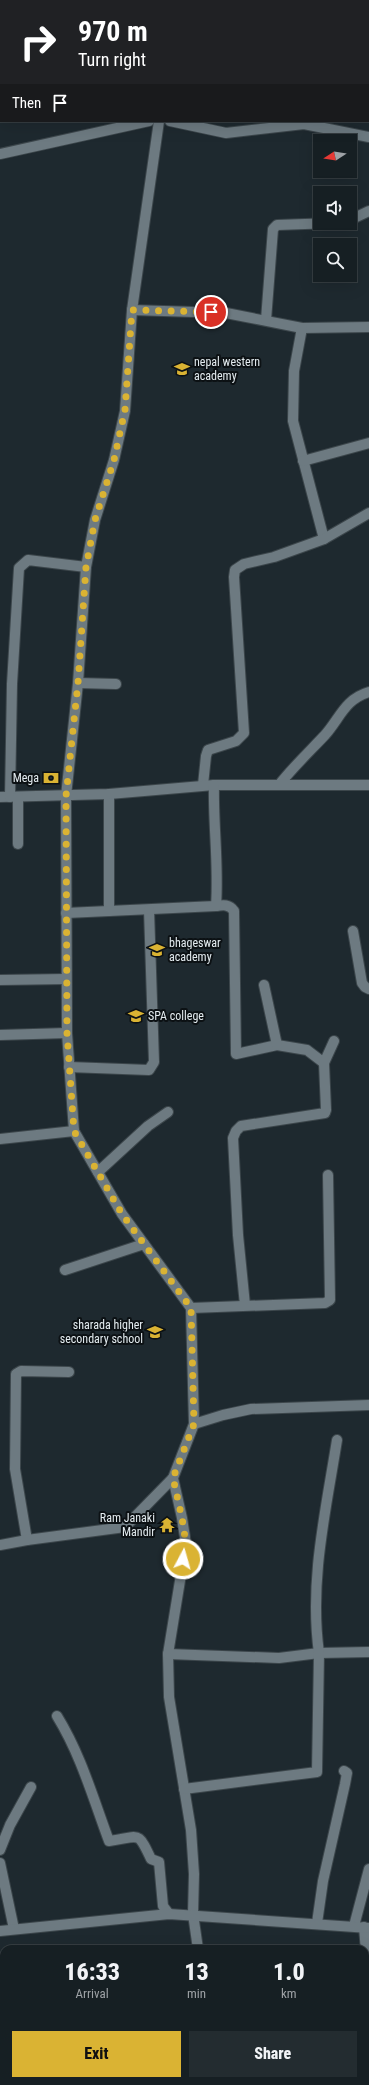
<!DOCTYPE html>
<style>
body{margin:0;font-family:"Roboto Condensed",sans-serif;background:#232c30;color:#f1f3f6;height:100vh;display:flex;flex-direction:column;font-size:15px;white-space:nowrap}
*{box-sizing:border-box;margin:0}
p{font-size:13px;color:#9ea2a6}
.icon{flex:none;width:22px;height:22px;fill:none;stroke:currentColor;stroke-width:2;stroke-linecap:round;stroke-linejoin:round}
.map{position:relative;flex:1;overflow:hidden}
.drawer{position:absolute;left:0px;top:1945px;width:369px;height:140px;display:flex;flex-direction:column;background:#161f23;border-radius:12px 12px 0 0;box-shadow:0 4px 16px #0002,0 0 0 1px #353d41}
.drawer>*{flex:none}
.hud{position:absolute;left:0px;top:0px;width:369px;height:122px;box-shadow:0 4px 16px #0002,0 0 0 1px #353d41;background:#202124;color:#fff;overflow:hidden}
.needle{width:26px;rotate:258deg}
.tools{position:absolute;left:313px;top:134px;display:grid;gap:8px}
.tools a{display:grid;place-items:center;width:44px;height:44px;border-radius:0px;background:#161f23;box-shadow:0 4px 16px #0002,0 0 0 1px #353d41;font-size:20px}
.pin{position:absolute;display:grid;place-items:center;width:34px;height:34px;color:#fff;margin:-17px;border:2px solid #fff;border-radius:50%;box-shadow:0 1px 4px #0007}
.me{position:absolute;width:44px;margin:-22px;rotate:6deg;stroke-linejoin:round;filter:drop-shadow(0 0 3px #0008)}
.turn{display:flex;align-items:center;gap:14px;height:84px;padding:0 12px;font-size:18px}
.turn .icon{width:52px;height:52px;stroke-width:2.5}
.turn b{display:block;font-size:28px;line-height:34px}
.then{display:flex;align-items:center;height:38px;padding:0 12px;background:#0003;gap:8px;font-size:15px}
.eta{display:flex;justify-content:space-evenly;align-items:center;height:68px;text-align:center}
.eta b{font-size:24px;font-weight:800;line-height:28px}
.button{display:flex;gap:8px;margin-top:auto;padding:8px 12px}
.button a{flex:1;height:46px;border-radius:0px;background:#dab333;color:#111;font-size:16px;font-weight:800;line-height:46px;text-align:center}
.button a+a{background:#232c30;color:#f1f3f6}
.map>svg:first-child{display:block}
.green{fill:#4e3f11}
.lines{fill:none;stroke-linecap:round;stroke-linejoin:round}
.minor-casing{stroke:#3c464b;stroke-width:12}
.minor{stroke:#6d7a81;stroke-width:10}
.route{stroke:#dab333;stroke-width:7;stroke-dasharray:0 12.6}
.labels{text-anchor:middle;stroke-width:4;stroke-linejoin:round;paint-order:stroke}
.poi-label{font-size:12px;fill:#e4ecf0;stroke:#0c1114;text-anchor:start}
</style>
<div class="map">
<svg width="369" height="2085" viewBox="0 0 369 2085">
<rect width="100%" height="100%" fill="#1e292f"/>
<polygon class="green" points="365,2055 369,2055 369,2085 345,2085 346,2081 365,2081"/>
<g class="lines">
<defs>
<g id="minor">
<polyline points="176,1 176,0"/>
<polyline points="159,121 132,310 125,411 114,460 95,520 86,567 78,683 66,796 67,1033 74,1131 122,1214 191,1308 194,1424 173,1478 182,1518 186,1544 168,1654 169,1697 191,1830 194,1874 193,1914 198,1949"/>
<polyline points="170,121 226,133 304,124 369,137"/>
<polyline points="0,154 149,121"/>
<polyline points="350,220 369,211"/>
<polyline points="132,310 226,313 302,328 369,327"/>
<polyline points="266,320 273,229 277,225 333,223"/>
<polyline points="302,328 294,371 293,421 324,539"/>
<polyline points="303,461 369,443"/>
<polyline points="78,683 116,684"/>
<polyline points="203,785 206,756 208,750 236,741 244,733 234,577 235,570 244,564 274,557 324,539 369,513"/>
<path d="M279 785C293 767 310 751 325 735 340 718 345 699 369 692"/>
<polyline points="109,794 109,911"/>
<polyline points="0,797 109,794 214,785 369,785"/>
<polyline points="10,797 12,684 19,568 28,560 86,567"/>
<polyline points="18,797 18,844"/>
<path d="M216 906C223 905 229 904 234 911L236 1054 277 1045 307 1050 324 1063"/>
<path d="M66 913 216 906C219 865 213 825 214 785"/>
<polyline points="353,931 362,983 365,987 369,989"/>
<polyline points="0,980 66,979"/>
<polyline points="264,985 277,1045"/>
<polyline points="0,1035 67,1033"/>
<polyline points="69,1067 149,1070 154,1062 149,910"/>
<polyline points="0,1139 74,1131"/>
<polyline points="98,1172 148,1126 168,1112"/>
<polyline points="65,1270 144,1244"/>
<polyline points="245,1305 238,1235 233,1138 236,1131 241,1126 325,1113 326,1110 324,1063 334,1041"/>
<polyline points="191,1308 325,1303 330,1300 328,1175"/>
<polyline points="194,1424 223,1415 251,1409 369,1405"/>
<polyline points="27,1540 15,1469 16,1374 21,1371 69,1372"/>
<polyline points="0,1545 27,1540 125,1527 173,1478"/>
<polyline points="168,1654 279,1658 319,1653 369,1652"/>
<path d="M57 1716C81 1755 93 1798 109 1841 140 1837 137 1829 151 1859L159 1862 163 1906 169 1914"/>
<path d="M184 1789 317 1772 319 1653C309 1581 326 1510 337 1440"/>
<polyline points="0,1850 10,1825 31,1787"/>
<polyline points="0,1863 14,1929"/>
<polyline points="317,1923 323,1881 345,1784 347,1773 344,1771"/>
<polyline points="354,1926 369,1869"/>
<polyline points="364,1927 369,1989"/>
<polyline points="0,1931 169,1914 369,1928"/>
<polyline points="0,2068 4,2067"/>
<polyline points="77,2081 78,2085"/>
<polyline points="216,2081 216,2085"/>
</g>
</defs>
<use href="#minor" class="minor-casing"/>
<use href="#minor" class="minor"/>
</g>
<g class="lines">
<polyline class="route" points="183,1559 186,1544 182,1518 173,1478 194,1424 191,1308 122,1214 74,1131 67,1033 66,796 78,683 86,567 95,520 114,460 125,410 132,310 211,312"/>
</g>
<defs>
<symbol id="university-bare" viewBox="-9 -9 18 18"><path d="M0-5L7-2L0 1L-7-2ZM-4 1L0 2.5L4 1V4Q0 6-4 4Z" fill="#dab333" stroke="#0c1114" stroke-width="2.5" paint-order="stroke"/></symbol>
<symbol id="bank-bare" viewBox="-9 -9 18 18"><path d="M-6-4H6V4H-6ZM0-2.3a2.3 2.3 0 1 0 0 4.6a2.3 2.3 0 1 0 0-4.6Z" fill="#dab333" stroke="#0c1114" stroke-width="2.5" paint-order="stroke"/></symbol>
<symbol id="temple-bare" viewBox="-9 -9 18 18"><path d="M0-6L5-2H3V0L6.5 2.5H4V6H1.5V3h-3V6H-4V2.5H-6.5L-3 0V-2H-5Z" fill="#dab333" stroke="#0c1114" stroke-width="2.5" paint-order="stroke"/></symbol>
</defs>
<g fill-rule="evenodd">
<use href="#university-bare" x="171" y="358" width="22" height="22"/>
<use href="#bank-bare" x="40" y="767" width="22" height="22"/>
<use href="#university-bare" x="146" y="939" width="22" height="22"/>
<use href="#university-bare" x="125" y="1005" width="22" height="22"/>
<use href="#university-bare" x="144" y="1321" width="22" height="22"/>
<use href="#temple-bare" x="156" y="1514" width="22" height="22"/>
</g>
<g class="labels">
<g class="poi-label">
<text x="194" y="366">nepal western<tspan x="194" dy="14">academy</tspan></text>
<text x="39" y="782" text-anchor="end">Mega</text>
<text x="169" y="947">bhageswar<tspan x="169" dy="14">academy</tspan></text>
<text x="148" y="1020">SPA college</text>
<text x="143" y="1329" text-anchor="end">sharada higher<tspan x="143" dy="14">secondary school</tspan></text>
<text x="155" y="1522" text-anchor="end">Ram Janaki<tspan x="155" dy="14">Mandir</tspan></text>
</g>
</g>
</svg>
<div class="tools">
<a><svg class="needle" viewBox="-14 -14 28 28"><path d="M0-13l5 13h-10z" fill="#e53935"/><path d="M0 13l5-13h-10z" fill="#9ea2a6"/></svg></a>
<a><svg class="icon" aria-label="sound" viewBox="0 0 24 24"><path d="M4 9h4l5-4v14l-5-4H4zM17 9q2 3 0 6"/></svg></a>
<a><svg class="icon" aria-label="search" viewBox="0 0 24 24"><circle cx="10" cy="10" r="6"/><path d="M15 15l6 6"/></svg></a>
</div>
<div class="pin" style="left:211px;top:312px;background:#d93025"><svg class="icon" aria-label="arrive" viewBox="0 0 24 24"><path d="M6 21V4h12l-3 4 3 4H6"/></svg></div>
<svg class="me" style="left:183px;top:1559px" viewBox="-20 -20 40 40"><circle r="17" fill="#dab333" stroke="#fff" stroke-width="3"/><path d="M0-11L8 9 0 5-8 9z" fill="#fff"/></svg>
<div class="hud">
<div class="turn"><svg class="icon" aria-label="right" viewBox="0 0 24 24"><path d="M7 20v-9h11M14 6l5 5-5 5"/></svg><div><b>970 m</b>Turn right</div></div>
<div class="then">Then<svg class="icon" aria-label="arrive" viewBox="0 0 24 24"><path d="M6 21V4h12l-3 4 3 4H6"/></svg></div>
</div>
<section class="drawer">
<div class="eta">
<div><b>16:33</b><p>Arrival</p></div>
<div><b>13</b><p>min</p></div>
<div><b>1.0</b><p>km</p></div>
</div>
<div class="button"><a>Exit</a><a>Share</a></div>
</section>
</div>
